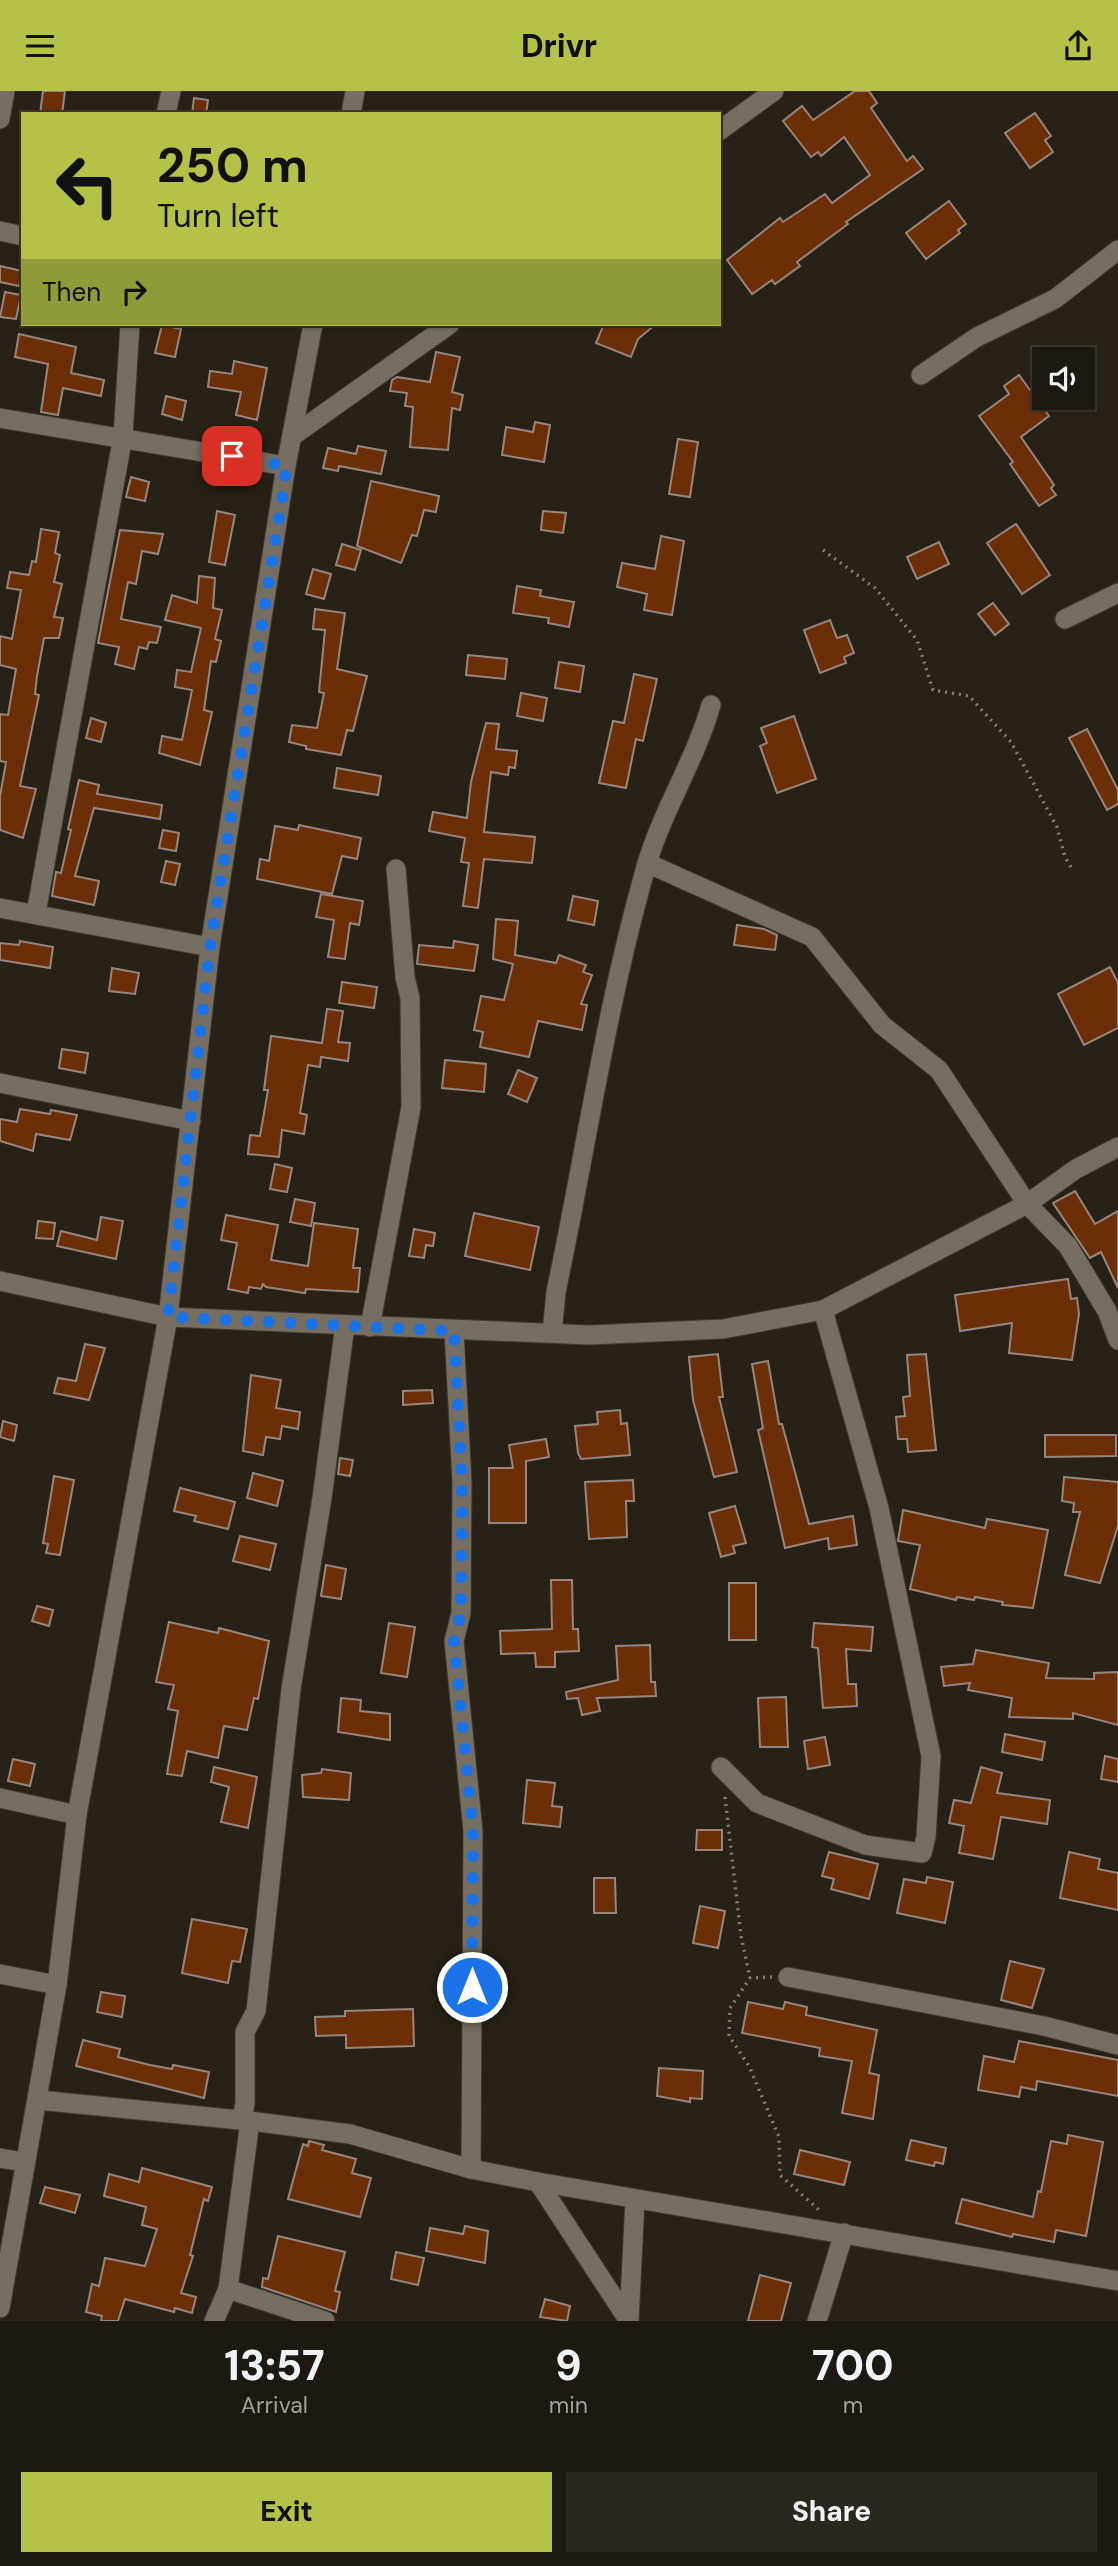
<!DOCTYPE html>
<style>
body{margin:0;font-family:"DM Sans",sans-serif;background:#2b261e;color:#f1f3f6;height:100vh;display:flex;flex-direction:column;font-size:26px;white-space:nowrap}
*{box-sizing:border-box;margin:0}
p{font-size:23px;color:#a1a09f}
.icon{flex:none;width:38px;height:38px;fill:none;stroke:currentColor;stroke-width:2;stroke-linecap:round;stroke-linejoin:round}
.map{position:relative;height:2230px;overflow:hidden}
.drawer{display:flex;flex-direction:column;background:#1e1910;flex:1}
.drawer>*{flex:none}
.guide{position:absolute;left:21px;top:21px;width:700px;height:214px;border-radius:0px;box-shadow:0 2px 5px #0004,0 0 0 2px #3c3830;background:#b6c148;color:#111;overflow:hidden}
.controls{position:absolute;left:1032px;top:256px;display:grid;gap:14px}
.controls a{display:grid;place-items:center;width:63px;height:63px;border-radius:0px;background:#1e1910;box-shadow:0 2px 5px #0004,0 0 0 2px #3c3830;font-size:35px}
.pin{position:absolute;display:grid;place-items:center;width:60px;height:60px;color:#fff;margin:-30px;border-radius:14px;box-shadow:0 4px 10px #0006}
.me{position:absolute;width:77px;margin:-38px;rotate:0deg;stroke-linejoin:round;filter:drop-shadow(0 0 5px #0008)}
.turn{display:flex;align-items:center;gap:24px;height:147px;padding:0 21px;font-size:32px}
.turn .icon{width:91px;height:91px;stroke-width:2.5}
.turn b{display:block;font-size:49px;line-height:60px}
.then{display:flex;align-items:center;height:66px;padding:0 21px;background:#0003;gap:14px;font-size:26px}
.eta{display:flex;justify-content:space-evenly;align-items:center;height:119px;text-align:center}
.eta b{font-size:42px;font-weight:800;line-height:49px}
.button{display:flex;gap:14px;margin-top:auto;padding:14px 21px}
.button a{flex:1;height:80px;border-radius:0px;background:#b6c148;color:#111;font-size:28px;font-weight:800;line-height:80px;text-align:center}
.button a+a{background:#2b261e;color:#f1f3f6}
header{display:flex;justify-content:space-between;align-items:center;height:91px;padding:0 21px;background:#b6c148;color:#111;font-size:32px;font-weight:800}
.map>svg:first-child{display:block}
.building{fill:#6c2e07;stroke:#96867f;stroke-width:2}
.lines{fill:none;stroke-linecap:round;stroke-linejoin:round}
.street-casing{stroke:#413a33;stroke-width:21}
.path{stroke:#857f76;stroke-width:3.5;stroke-dasharray:2 5;stroke-linecap:butt}
.street{stroke:#766e61;stroke-width:19}
.route{stroke:#1a73e8;stroke-width:12;stroke-dasharray:0 21.6}
</style>
<header><svg class="icon" aria-label="menu" viewBox="0 0 24 24"><path d="M4 6h16M4 12h16M4 18h16"/></svg>Drivr<svg class="icon" aria-label="share" viewBox="0 0 24 24"><path d="M12 15V3M7 8l5-5 5 5M5 13v7h14v-7"/></svg></header>
<div class="map">
<svg width="1118" height="2230" viewBox="0 0 1118 2230">
<rect width="100%" height="100%" fill="#282116"/>
<g class="building">
<polygon points="43,0 65,0 62,23 40,23"/>
<polygon points="855,0 869,0 877,12 871,17 907,70 913,65 923,78 846,131 848,133 797,171 800,175 775,193 772,189 752,203 727,169 780,127 783,131 825,103 832,112 870,84 844,46 821,65 818,61 811,66 783,30 802,15 813,29"/>
<polygon points="194,7 208,9 206,23 192,23"/>
<polygon points="1035,22 1051,45 1045,49 1053,61 1030,77 1005,42"/>
<polygon points="949,110 966,133 958,139 960,142 926,168 906,142"/>
<polygon points="0,175 22,180 19,195 0,191"/>
<polygon points="5,201 21,204 16,228 0,226"/>
<polygon points="604,233 656,233 638,248 631,266 596,252"/>
<polygon points="162,234 181,238 175,266 155,262"/>
<polygon points="19,243 76,256 71,282 104,289 101,305 63,297 58,324 41,321 48,273 15,266"/>
<polygon points="436,261 460,266 452,301 463,304 460,319 452,317 448,359 410,356 413,316 405,315 407,302 390,300 392,289 397,286 430,291"/>
<polygon points="234,270 267,277 257,329 236,324 241,301 208,296 210,280 232,283"/>
<polygon points="1019,284 1049,325 1021,346 1054,394 1051,397 1056,404 1039,415 1010,373 1013,371 979,325 1009,303 1004,295"/>
<polygon points="166,305 186,310 182,329 162,323"/>
<polygon points="535,331 550,334 544,371 502,364 506,336 533,341"/>
<polygon points="678,348 698,351 690,406 669,403"/>
<polygon points="358,355 386,360 381,383 339,375 338,380 323,377 328,357 356,363"/>
<polygon points="131,386 149,391 145,410 126,406"/>
<polygon points="371,390 439,405 436,421 424,419 417,445 412,444 401,472 357,455"/>
<polygon points="217,420 235,424 225,474 209,471"/>
<polygon points="543,420 566,422 563,442 541,439"/>
<polygon points="1016,433 1050,484 1022,503 987,452"/>
<polygon points="41,438 59,441 55,462 60,464 54,491 62,493 54,526 63,527 59,547 44,547 37,585 35,603 39,604 20,695 36,698 23,747 0,739 0,705 6,671 0,670 0,623 8,624 16,578 0,574 0,545 12,548 21,499 7,497 10,481 29,484 32,470 36,471"/>
<polygon points="120,439 163,443 158,463 142,460 136,493 128,491 121,528 161,536 157,552 149,551 147,558 139,556 134,578 115,573 119,556 98,552"/>
<polygon points="661,445 684,450 672,524 644,519 647,503 617,496 622,472 655,478"/>
<polygon points="939,451 949,473 917,488 907,466"/>
<polygon points="342,453 361,459 355,479 336,474"/>
<polygon points="313,478 331,483 324,508 306,503"/>
<polygon points="199,485 215,487 213,517 222,519 215,548 221,550 216,571 211,570 204,619 212,621 200,674 159,662 162,645 182,649 192,599 175,596 177,579 191,581 201,537 165,529 172,504 197,512"/>
<polygon points="517,495 541,499 540,505 574,511 569,536 548,532 549,527 513,522"/>
<polygon points="993,512 1009,533 995,544 978,523"/>
<polygon points="315,518 345,522 337,578 367,585 353,640 347,639 341,664 306,658 306,655 289,651 292,634 317,637 324,602 319,601 325,539 313,538"/>
<polygon points="830,529 837,547 847,544 854,562 844,566 846,572 820,582 804,539"/>
<polygon points="468,564 507,568 505,588 466,584"/>
<polygon points="559,571 584,575 580,601 555,597"/>
<polygon points="634,583 657,588 643,650 636,648 626,697 599,692 613,630 624,632"/>
<polygon points="521,602 547,607 543,630 517,625"/>
<polygon points="794,625 816,688 777,702 760,655 767,652 761,637"/>
<polygon points="91,627 106,632 101,651 86,647"/>
<polygon points="486,632 499,633 496,658 517,660 515,677 509,676 508,684 491,681 484,741 535,746 532,772 484,768 478,817 463,815 469,772 461,771 465,747 429,740 433,721 467,727 471,691"/>
<polygon points="1087,638 1118,699 1118,713 1107,719 1069,647"/>
<polygon points="337,677 381,685 378,704 334,697"/>
<polygon points="79,689 99,694 97,703 162,714 160,728 94,717 75,785 99,790 94,814 52,805 56,781 61,782 71,739 68,738"/>
<polygon points="299,734 361,747 357,768 342,765 332,803 257,788 260,768 269,770 275,735 298,739"/>
<polygon points="163,739 179,742 176,760 159,757"/>
<polygon points="166,770 180,773 175,794 161,791"/>
<polygon points="321,803 363,810 359,834 350,832 345,868 328,866 334,829 316,826"/>
<polygon points="573,805 598,810 594,834 568,829"/>
<polygon points="496,828 518,830 515,864 556,872 559,864 586,874 583,881 592,884 581,913 587,914 582,939 538,930 529,966 480,956 483,941 474,939 481,905 504,909 513,873 493,868"/>
<polygon points="737,834 764,838 777,844 775,859 734,854"/>
<polygon points="20,850 53,856 50,877 0,869 0,852 19,854"/>
<polygon points="454,850 478,854 474,880 417,873 419,854 453,857"/>
<polygon points="1110,876 1118,892 1118,937 1084,954 1058,903"/>
<polygon points="112,877 139,882 135,903 109,900"/>
<polygon points="342,891 377,896 374,917 339,912"/>
<polygon points="327,918 343,920 338,951 350,952 348,970 321,966 320,976 308,974 300,1022 307,1024 304,1043 282,1039 279,1066 248,1063 250,1044 260,1045 268,999 264,999 271,945 322,952"/>
<polygon points="62,958 88,962 85,982 59,977"/>
<polygon points="445,969 486,973 484,1001 442,997"/>
<polygon points="518,979 537,987 527,1011 508,1003"/>
<polygon points="20,1018 50,1023 51,1019 77,1024 70,1049 36,1043 33,1060 0,1050 0,1028 17,1031"/>
<polygon points="275,1073 292,1077 287,1101 270,1098"/>
<polygon points="1075,1100 1095,1133 1118,1120 1118,1197 1101,1161 1090,1167 1053,1112"/>
<polygon points="295,1108 315,1112 311,1135 290,1131"/>
<polygon points="474,1122 539,1136 530,1179 465,1165"/>
<polygon points="226,1124 278,1134 271,1169 308,1175 314,1132 358,1138 353,1177 360,1177 358,1201 306,1198 305,1202 266,1196 263,1193 261,1198 249,1196 248,1202 228,1198 237,1152 221,1149"/>
<polygon points="101,1126 123,1130 116,1168 57,1155 61,1140 97,1149"/>
<polygon points="38,1130 55,1132 53,1148 36,1147"/>
<polygon points="414,1138 435,1142 433,1155 426,1154 424,1167 409,1165"/>
<polygon points="1068,1188 1071,1208 1077,1207 1079,1223 1072,1269 1009,1262 1012,1232 960,1240 955,1204"/>
<polygon points="85,1253 105,1257 89,1309 54,1302 58,1287 76,1290"/>
<polygon points="718,1263 723,1306 719,1306 737,1381 714,1386 693,1309 689,1266"/>
<polygon points="926,1263 936,1359 908,1361 907,1348 898,1348 896,1326 905,1325 903,1306 910,1305 907,1264"/>
<polygon points="768,1270 779,1333 782,1333 809,1433 853,1425 857,1454 829,1458 828,1447 785,1457 758,1339 763,1337 752,1273"/>
<polygon points="251,1284 281,1289 276,1317 300,1321 298,1338 282,1335 280,1348 266,1346 263,1364 243,1360"/>
<polygon points="432,1299 433,1312 403,1314 403,1300"/>
<polygon points="620,1319 621,1333 627,1332 630,1364 581,1368 578,1362 575,1335 598,1333 597,1321"/>
<polygon points="3,1330 17,1334 14,1350 0,1346"/>
<polygon points="1045,1344 1116,1344 1116,1365 1045,1366"/>
<polygon points="546,1348 549,1366 526,1370 526,1432 489,1432 489,1377 513,1377 509,1354"/>
<polygon points="340,1367 353,1369 350,1385 338,1383"/>
<polygon points="253,1382 283,1390 277,1415 247,1407"/>
<polygon points="54,1385 74,1389 60,1464 46,1462 48,1453 43,1452"/>
<polygon points="1064,1386 1118,1391 1118,1435 1100,1492 1065,1484 1080,1421 1073,1421 1074,1412 1062,1410"/>
<polygon points="633,1389 634,1410 626,1410 627,1446 589,1448 585,1391"/>
<polygon points="180,1397 235,1411 228,1438 194,1430 196,1425 174,1420"/>
<polygon points="735,1415 746,1452 733,1455 735,1462 721,1466 709,1422"/>
<polygon points="903,1419 985,1437 987,1428 1048,1439 1033,1517 1002,1514 1003,1511 975,1506 974,1509 957,1506 956,1509 910,1498 920,1454 898,1450"/>
<polygon points="240,1445 276,1453 270,1479 233,1470"/>
<polygon points="326,1474 346,1478 341,1508 321,1505"/>
<polygon points="551,1489 572,1489 573,1538 578,1538 579,1560 555,1561 555,1576 536,1576 535,1562 501,1563 500,1540 552,1538"/>
<rect x="729" y="1492" width="27" height="57"/>
<polygon points="37,1515 53,1519 49,1535 32,1530"/>
<polygon points="169,1531 218,1542 219,1537 269,1550 258,1608 254,1607 247,1639 224,1635 218,1667 187,1660 182,1685 167,1683 178,1620 168,1618 174,1594 156,1591"/>
<polygon points="389,1532 415,1536 407,1586 381,1582"/>
<polygon points="814,1532 873,1536 871,1560 846,1558 848,1593 856,1593 857,1615 823,1617 818,1557 812,1556"/>
<polygon points="650,1554 651,1591 655,1591 656,1605 597,1607 600,1620 582,1624 578,1607 567,1608 566,1601 618,1589 616,1555"/>
<polygon points="976,1559 1049,1572 1046,1587 1094,1588 1094,1582 1118,1581 1118,1634 1073,1622 1073,1628 1009,1626 1012,1607 968,1599 970,1592 944,1595 941,1576 973,1573"/>
<polygon points="786,1606 788,1656 760,1656 758,1607"/>
<polygon points="341,1607 361,1609 360,1620 390,1623 390,1649 338,1641"/>
<polygon points="1005,1643 1045,1651 1042,1669 1002,1661"/>
<polygon points="825,1646 830,1674 808,1678 804,1650"/>
<polygon points="1105,1665 1118,1668 1118,1691 1101,1688"/>
<polygon points="13,1668 35,1673 30,1695 8,1690"/>
<polygon points="214,1676 257,1686 248,1737 221,1731 229,1696 211,1691"/>
<polygon points="981,1676 1002,1682 997,1702 1050,1709 1047,1733 1001,1726 993,1768 959,1762 964,1735 949,1732 954,1709 971,1712"/>
<polygon points="322,1678 351,1682 349,1709 303,1706 302,1684 321,1682"/>
<polygon points="527,1689 555,1692 552,1715 562,1716 560,1736 523,1732"/>
<polygon points="697,1739 722,1739 722,1759 696,1759"/>
<polygon points="829,1761 878,1773 869,1808 831,1798 834,1788 822,1785"/>
<polygon points="1069,1761 1100,1768 1098,1778 1118,1782 1118,1819 1060,1807"/>
<polygon points="927,1786 953,1791 945,1832 897,1822 904,1788 926,1792"/>
<polygon points="594,1787 615,1787 616,1822 594,1822"/>
<polygon points="700,1815 725,1820 718,1857 693,1852"/>
<polygon points="192,1828 247,1838 240,1871 232,1870 228,1892 182,1882"/>
<polygon points="1010,1870 1044,1878 1032,1917 1001,1909"/>
<polygon points="101,1901 125,1905 122,1926 97,1921"/>
<polygon points="748,1911 783,1918 785,1911 807,1916 806,1924 877,1939 869,1982 879,1984 873,2028 842,2022 852,1970 819,1965 820,1957 742,1942"/>
<polygon points="413,1918 414,1955 346,1957 346,1944 316,1945 315,1926 345,1925 345,1920"/>
<polygon points="83,1949 120,1958 118,1966 150,1974 172,1978 173,1974 209,1981 204,2007 76,1975"/>
<polygon points="1019,1950 1118,1969 1118,2005 1037,1990 1036,1999 1021,1996 1019,2006 978,1999 984,1965 1014,1971"/>
<polygon points="659,1977 703,1980 702,2008 690,2007 690,2011 657,2005"/>
<polygon points="1068,2044 1103,2051 1086,2145 1056,2139 1054,2151 1013,2143 1012,2146 956,2132 962,2108 1033,2126 1038,2100 1041,2101 1051,2050 1067,2053"/>
<polygon points="911,2049 946,2057 943,2073 935,2071 934,2075 906,2069"/>
<polygon points="309,2050 324,2054 322,2059 356,2068 352,2082 371,2087 360,2126 288,2108 303,2053 308,2055"/>
<polygon points="800,2059 850,2071 844,2094 794,2083"/>
<polygon points="142,2077 212,2096 208,2110 204,2108 190,2164 193,2165 181,2202 196,2206 192,2222 175,2217 174,2221 125,2208 118,2230 101,2230 102,2225 86,2221 92,2193 99,2195 105,2167 145,2175 157,2138 142,2134 146,2116 104,2105 109,2083 139,2091"/>
<polygon points="45,2096 80,2104 75,2122 40,2112"/>
<polygon points="465,2135 488,2140 485,2172 426,2160 430,2137 463,2143"/>
<polygon points="278,2145 345,2161 335,2200 340,2201 336,2221 262,2196 263,2187 268,2188"/>
<polygon points="396,2161 424,2167 418,2194 391,2188"/>
<polygon points="760,2184 791,2192 781,2230 748,2230"/>
<polygon points="545,2208 570,2215 567,2230 540,2226"/>
</g>
<g class="lines">
<defs>
<g id="street">
<polyline points="166,23 171,0"/>
<polyline points="351,23 355,0"/>
<polyline points="0,28 5,0"/>
<polyline points="719,40 774,0"/>
<polyline points="0,140 23,145"/>
<polyline points="921,284 977,246 1055,208 1118,159"/>
<polyline points="0,327 286,375"/>
<polyline points="294,344 450,233"/>
<polyline points="1065,528 1118,502"/>
<polyline points="647,772 812,846 882,934 939,979 1027,1113 1068,1155 1107,1220 1118,1249"/>
<polyline points="0,817 210,856"/>
<polyline points="36,822 123,345 130,233"/>
<polyline points="0,992 191,1030"/>
<polyline points="0,1190 168,1226 589,1244 723,1238 823,1219 1027,1113 1076,1078 1118,1056"/>
<polyline points="370,1236 411,1016 410,907 405,886 396,778"/>
<polyline points="454,1240 462,1392 461,1522 454,1550 473,1740 471,2078"/>
<path d="M552 1242 556 1201C586 1059 606 916 646 776 662 720 695 670 711 614"/>
<polyline points="721,1676 757,1712 865,1754 922,1762 926,1746 931,1665 879,1417 823,1219"/>
<polyline points="0,1707 77,1724"/>
<polyline points="0,1883 57,1894"/>
<polyline points="788,1886 1044,1935 1118,1954"/>
<polyline points="38,2009 250,2030 350,2043 471,2078 538,2091 1118,2190"/>
<polyline points="242,2029 245,2012 245,1941 256,1920 291,1598 322,1407 345,1234"/>
<polyline points="0,2067 24,2071"/>
<polyline points="538,2091 629,2230"/>
<polyline points="228,2198 325,2230"/>
<polyline points="0,2217 57,1894 77,1724 168,1226 210,856 286,375 313,233"/>
<polyline points="214,2230 228,2198 250,2030"/>
<polyline points="629,2230 635,2109"/>
<polyline points="817,2230 844,2142"/>
</g>
</defs>
<use href="#street" class="street-casing"/>
<g class="path">
<polyline points="823,459 875,497 917,549 933,599 969,605 1011,651 1057,736 1065,766 1072,778"/>
<polyline points="725,1706 741,1845 750,1887"/>
<polyline points="772,1886 750,1887 730,1917 729,1945 749,1975 779,2046 780,2084 819,2119"/>
</g>
<use href="#street" class="street"/>
</g>
<g class="lines">
<polyline class="route" points="232,365 286,375 285,390 210,856 168,1226 454,1240 462,1392 461,1522 454,1550 473,1740 472,1896"/>
</g>
</svg>
<div class="controls">
<a><svg class="icon" aria-label="sound" viewBox="0 0 24 24"><path d="M4 9h4l5-4v14l-5-4H4zM17 9q2 3 0 6"/></svg></a>
</div>
<div class="pin" style="left:232px;top:365px;background:#d93025"><svg class="icon" aria-label="arrive" viewBox="0 0 24 24"><path d="M6 21V4h12l-3 4 3 4H6"/></svg></div>
<svg class="me" style="left:472px;top:1896px" viewBox="-20 -20 40 40"><circle r="17" fill="#1a73e8" stroke="#fff" stroke-width="3"/><path d="M0-11L8 9 0 5-8 9z" fill="#fff"/></svg>
<div class="guide">
<div class="turn"><svg class="icon" aria-label="left" viewBox="0 0 24 24"><path d="M17 20v-9H6M10 6l-5 5 5 5"/></svg><div><b>250 m</b>Turn left</div></div>
<div class="then">Then<svg class="icon" aria-label="right" viewBox="0 0 24 24"><path d="M7 20v-9h11M14 6l5 5-5 5"/></svg></div>
</div>
</div>
<section class="drawer">
<div class="eta">
<div><b>13:57</b><p>Arrival</p></div>
<div><b>9</b><p>min</p></div>
<div><b>700</b><p>m</p></div>
</div>
<div class="button"><a>Exit</a><a>Share</a></div>
</section>
